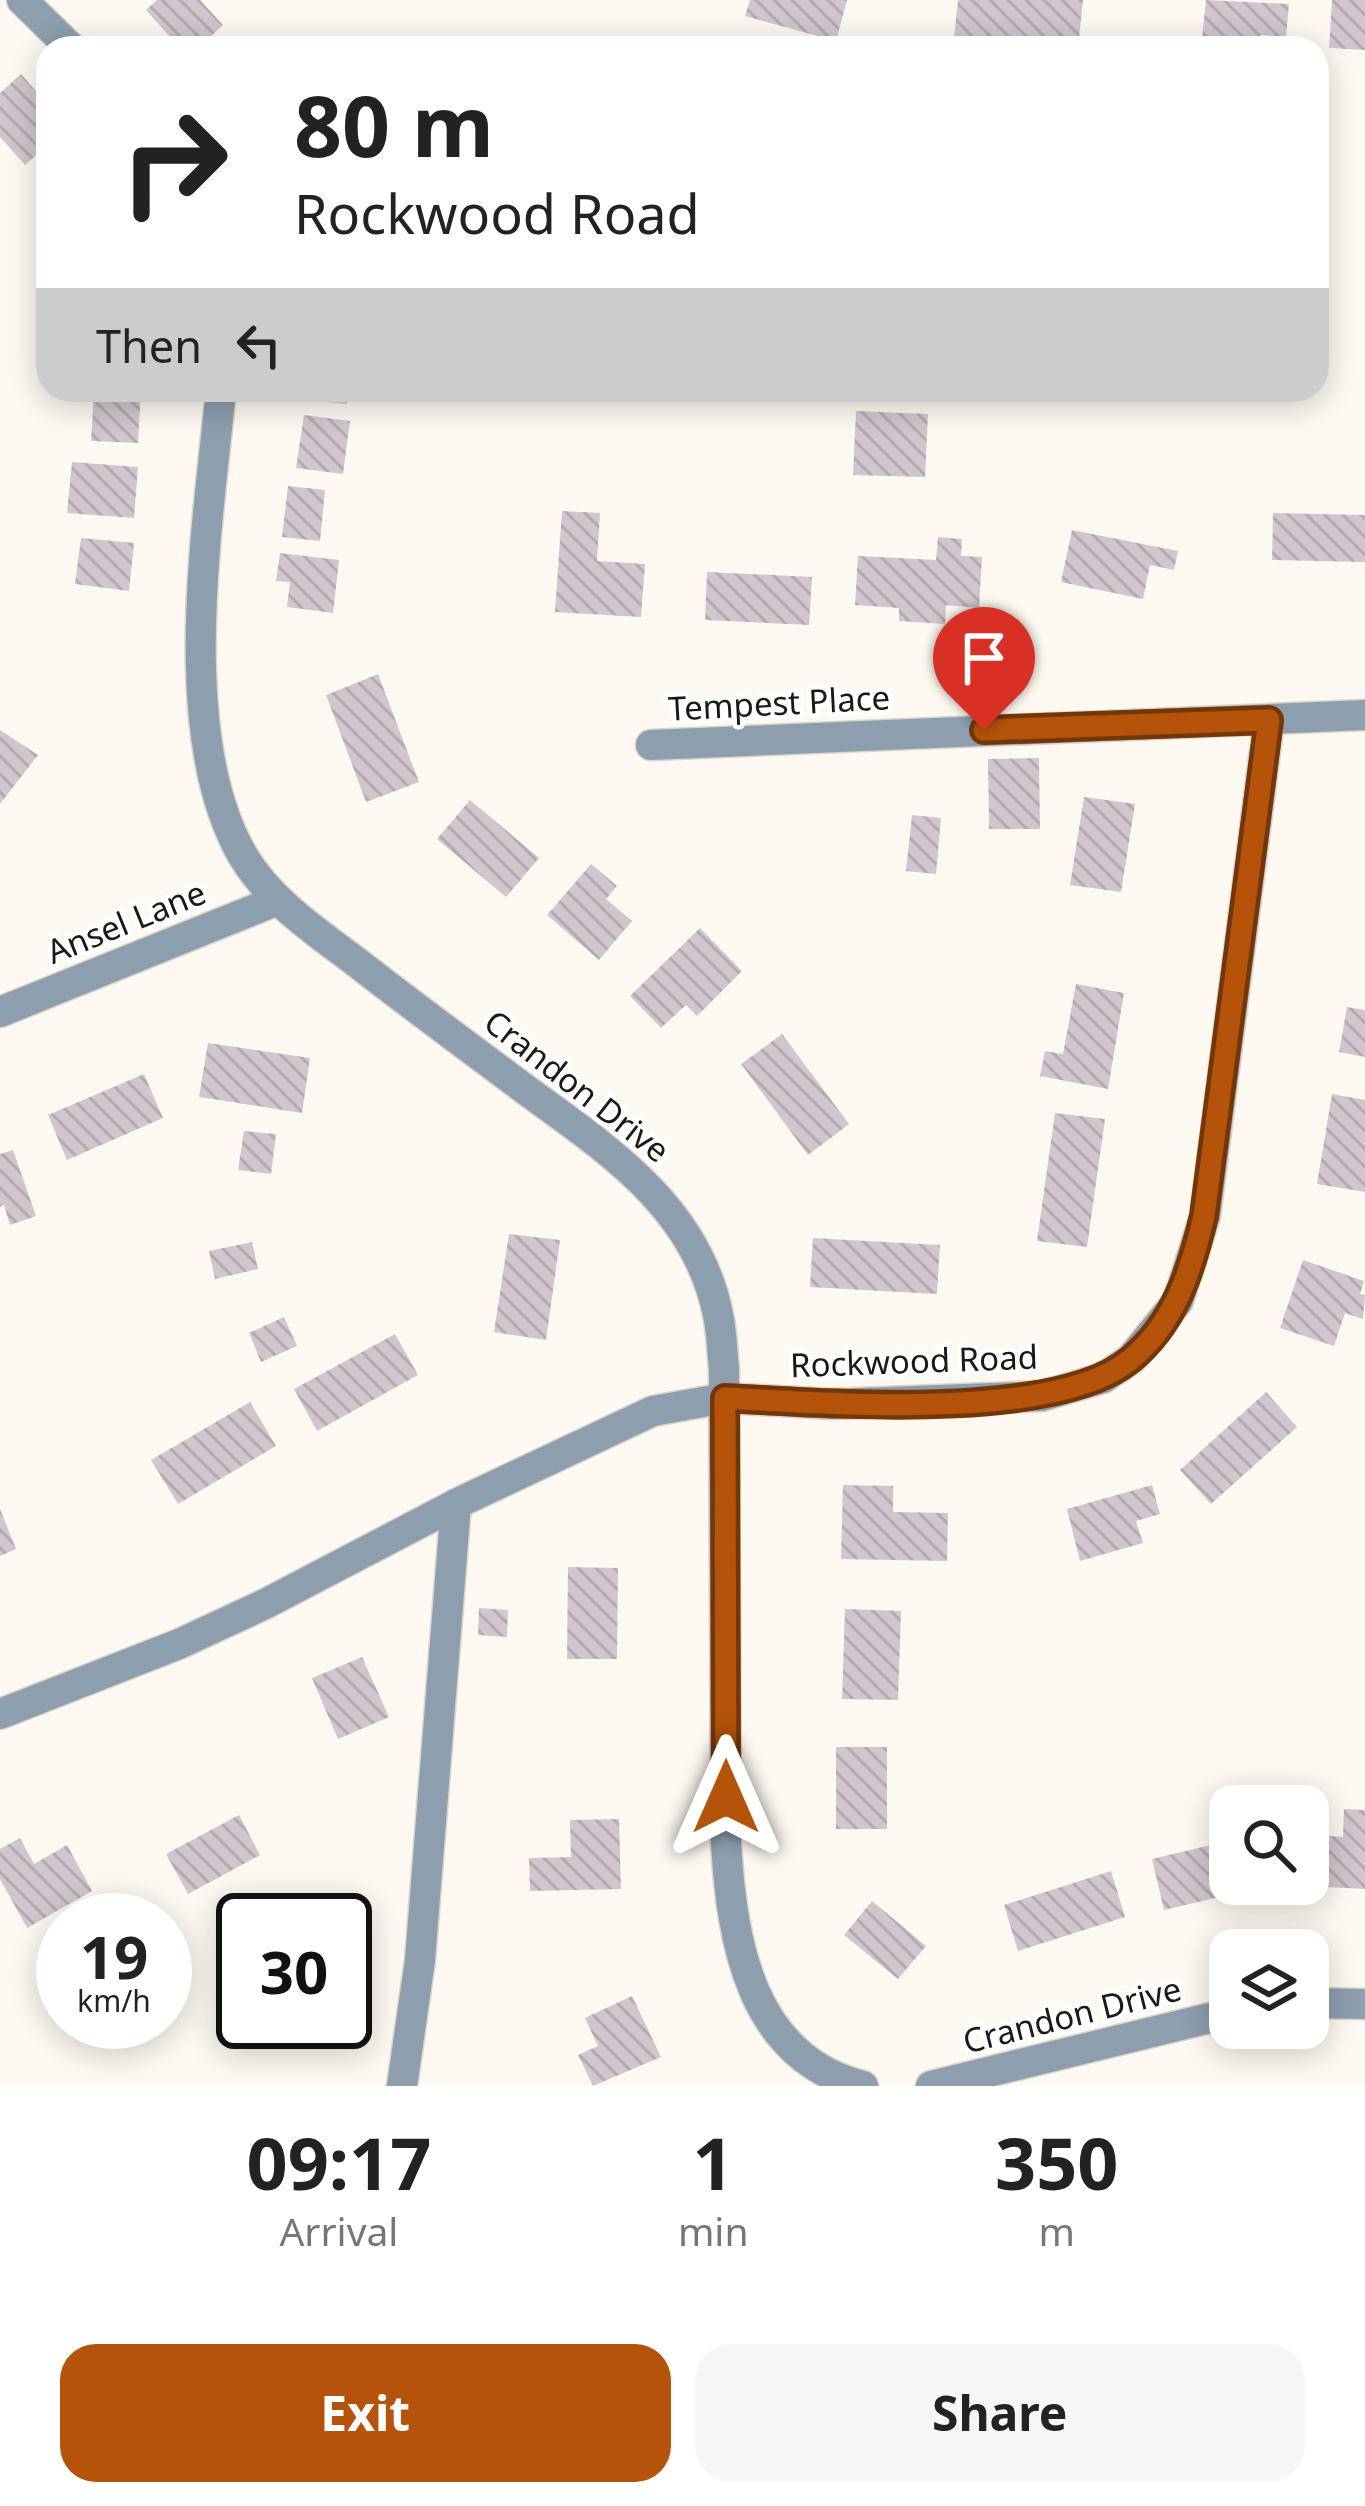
<!DOCTYPE html>
<style>
body{margin:0;font-family:"Noto Sans",sans-serif;background:#f6f6f6;color:#222;height:100vh;display:flex;flex-direction:column;font-size:45px;white-space:nowrap}
*{box-sizing:border-box;margin:0}
p{font-size:39px;color:#767676}
.icon{flex:none;width:66px;height:66px;fill:none;stroke:currentColor;stroke-width:2;stroke-linecap:round;stroke-linejoin:round}
.map{position:relative;height:2086px;overflow:hidden}
.sheet{display:flex;flex-direction:column;background:#fff;flex:1}
.sheet>*{flex:none}
.hud{position:absolute;left:36px;top:36px;width:1293px;height:366px;border-radius:36px;box-shadow:0 6px 30px #0003;background:#fff;color:#222;overflow:hidden}
.buttons{position:absolute;left:1209px;top:1785px;display:grid;gap:24px}
.buttons a{display:grid;place-items:center;width:120px;height:120px;border-radius:24px;background:#fff;box-shadow:0 6px 30px #0003;font-size:60px}
.speed{position:absolute;left:36px;top:1893px;display:flex;gap:24px;font-size:60px;font-weight:700;text-align:center}
.speed>*{display:grid;place-content:center;width:156px;height:156px;border-radius:50%;background:#fff;box-shadow:0 6px 30px #0003;line-height:1}
.speed small{font-size:30px;font-weight:400}
.speed .limit{border:6px solid #111;border-radius:18px;background:#fff;color:#111}
.pin{position:absolute;display:grid;place-items:center;width:102px;height:102px;color:#fff;margin:-123px -51px;border-radius:50% 50% 50% 0;rotate:-45deg;box-shadow:0 0 12px #0007}
.pin .icon{rotate:45deg}
.me{position:absolute;width:132px;margin:-66px;rotate:0deg;stroke-linejoin:round;filter:drop-shadow(0 0 9px #0008)}
.turn{display:flex;align-items:center;gap:42px;height:252px;padding:0 60px;font-size:54px}
.turn .icon{width:156px;height:156px;stroke-width:2.5}
.turn b{display:block;font-size:84px;line-height:102px}
.then{display:flex;align-items:center;height:114px;padding:0 60px;background:#0003;gap:24px;font-size:45px}
.eta{display:flex;justify-content:space-evenly;align-items:center;height:204px;text-align:center}
.eta b{font-size:72px;font-weight:700;line-height:84px}
.button{display:flex;gap:24px;margin-top:auto;padding:24px 60px}
.button a{flex:1;height:138px;border-radius:36px;background:#b45309;color:#fff;font-size:48px;font-weight:700;line-height:138px;text-align:center}
.button a+a{background:#f6f6f6;color:#222}
.map>svg:first-child{display:block}
.building{fill:url(#building-back-hatch)}
.lines{fill:none;stroke-linecap:round;stroke-linejoin:round}
.minor-casing{stroke:#dad5cd;stroke-width:33}
.minor{stroke:#8d9eaf;stroke-width:30}
.route-casing{stroke:#753606;stroke-width:30}
.route{stroke:#b45309;stroke-width:21}
.labels{text-anchor:middle;stroke-width:9;stroke-linejoin:round;paint-order:stroke}
.street-label{font-size:33px;fill:#1b1915;stroke:#fff}
</style>
<div class="map">
<svg width="1365" height="2086" viewBox="0 0 1365 2086">
<defs>
<pattern id="building-back-hatch" width="6" height="6" patternUnits="userSpaceOnUse" patternTransform="scale(3)"><rect width="6" height="6" fill="#d1c6ce"/><path d="M-1 5l2 2M0 0l6 6M5-1l2 2" fill="none" stroke="#b3aab0"/></pattern>
</defs>
<rect width="100%" height="100%" fill="#fef9f0"/>
<g class="building">
<polygon points="157,0 200,0 223,25 198,48 180,48 146,10"/>
<polygon points="750,0 847,0 836,41 745,16"/>
<polygon points="958,0 1083,0 1078,48 953,48"/>
<polygon points="1206,0 1289,4 1286,37 1261,35 1259,48 1201,48"/>
<polygon points="1332,0 1365,0 1365,50 1329,48"/>
<polygon points="21,74 48,105 48,114 36,125 48,139 48,145 25,165 0,137 0,93"/>
<polygon points="94,390 141,390 138,443 91,441"/>
<polygon points="297,390 348,390 347,404 296,399"/>
<polygon points="856,411 928,414 925,477 853,475"/>
<polygon points="304,415 350,421 343,474 296,468"/>
<polygon points="72,462 138,467 134,518 67,513"/>
<polygon points="288,486 325,490 320,541 282,537"/>
<polygon points="562,511 600,513 597,561 645,564 641,617 555,612"/>
<polygon points="1273,513 1365,515 1365,562 1272,560"/>
<polygon points="1072,530 1178,551 1174,570 1150,565 1143,599 1061,582"/>
<polygon points="938,537 962,539 961,556 982,557 979,608 946,605 945,624 899,621 899,608 855,605 858,556 936,560"/>
<polygon points="81,538 134,543 129,591 75,584"/>
<polygon points="280,553 339,560 333,613 287,607 290,582 276,581"/>
<polygon points="707,572 812,577 809,625 705,620"/>
<polygon points="378,674 419,782 366,802 326,695"/>
<polygon points="0,730 38,755 0,804"/>
<polygon points="1039,758 1040,829 989,829 988,759"/>
<polygon points="1084,797 1135,804 1121,892 1070,885"/>
<polygon points="470,800 539,858 506,897 437,839"/>
<polygon points="912,815 941,818 936,874 906,871"/>
<polygon points="591,864 617,886 606,899 632,921 599,960 547,915"/>
<polygon points="700,928 742,971 697,1016 686,1005 661,1028 630,996"/>
<polygon points="1076,984 1124,993 1108,1089 1040,1076 1045,1051 1063,1054"/>
<polygon points="1347,1007 1365,1010 1365,1057 1339,1052"/>
<polygon points="782,1034 849,1124 808,1155 741,1064"/>
<polygon points="208,1043 310,1058 302,1113 199,1097"/>
<polygon points="144,1074 163,1118 67,1160 48,1115"/>
<polygon points="1332,1094 1365,1100 1365,1192 1317,1184"/>
<polygon points="1055,1113 1105,1119 1087,1247 1037,1241"/>
<polygon points="244,1131 276,1134 271,1174 238,1170"/>
<polygon points="13,1150 36,1216 10,1225 4,1205 0,1207 0,1154"/>
<polygon points="509,1234 560,1240 546,1340 494,1332"/>
<polygon points="813,1238 940,1245 937,1294 810,1287"/>
<polygon points="252,1242 258,1269 215,1279 209,1251"/>
<polygon points="1303,1260 1364,1281 1360,1294 1365,1295 1363,1319 1345,1313 1334,1346 1280,1328"/>
<polygon points="284,1317 297,1346 261,1362 249,1333"/>
<polygon points="395,1334 418,1375 317,1431 294,1389"/>
<polygon points="1266,1392 1297,1427 1211,1504 1180,1470"/>
<polygon points="250,1402 276,1446 178,1504 151,1460"/>
<polygon points="843,1485 893,1486 893,1512 948,1513 947,1561 841,1559"/>
<polygon points="1152,1485 1160,1514 1136,1521 1143,1543 1080,1561 1067,1509"/>
<polygon points="0,1509 16,1549 0,1556"/>
<polygon points="568,1567 618,1568 617,1659 567,1659"/>
<polygon points="479,1608 508,1610 507,1637 478,1635"/>
<polygon points="845,1609 901,1611 898,1700 842,1699"/>
<polygon points="362,1657 389,1717 338,1739 312,1678"/>
<rect x="836" y="1747" width="51" height="82"/>
<polygon points="1344,1809 1365,1810 1365,1889 1308,1886 1308,1834 1343,1837"/>
<polygon points="239,1815 260,1855 188,1894 166,1854"/>
<polygon points="619,1819 621,1889 530,1891 529,1858 571,1857 570,1820"/>
<polygon points="20,1838 34,1864 67,1845 92,1891 27,1928 0,1879 0,1849"/>
<polygon points="1211,1845 1214,1852 1230,1849 1230,1884 1266,1886 1164,1910 1152,1859"/>
<polygon points="1111,1871 1125,1917 1018,1951 1004,1905"/>
<polygon points="872,1901 926,1946 898,1979 844,1935"/>
<polygon points="632,1996 661,2057 593,2086 578,2055 598,2046 585,2018"/>
</g>
<g class="lines">
<defs>
<g id="minor">
<polyline points="22,0 71,48"/>
<path d="M221 390C208 523 173 736 243 856 269 900 315 931 355 961 410 1004 466 1045 522 1087 604 1147 697 1206 718 1315 722 1332 722 1351 724 1369L726 1844C732 1941 750 2058 863 2086"/>
<polyline points="651,745 1365,715"/>
<polyline points="0,1012 278,900"/>
<polyline points="0,1714 179,1644 265,1604 460,1502 653,1411 725,1398 832,1404 1042,1396 1103,1378 1131,1359 1178,1301 1205,1216 1269,720"/>
<polyline points="1308,2003 1365,2004"/>
<polyline points="402,2086 420,1960 456,1504"/>
<polyline points="931,2086 1230,2013"/>
</g>
</defs>
<use href="#minor" class="minor-casing"/>
<use href="#minor" class="minor"/>
</g>
<g class="lines">
<defs>
<path id="route" d="M726 1797 725 1398C823 1403 1054 1422 1130 1360 1175 1323 1191 1271 1204 1216L1269 720 984 730"/>
</defs>
<use href="#route" class="route-casing"/>
<use href="#route" class="route"/>
</g>
<g class="labels">
<g class="street-label">
<text transform="translate(779 703) rotate(-3)" y="12">Tempest Place</text>
<text transform="translate(126 922) rotate(-22)" y="12">Ansel Lane</text>
<text transform="translate(577 1086) rotate(38)" y="12">Crandon Drive</text>
<text transform="translate(914 1361) rotate(-2)" y="12">Rockwood Road</text>
<text transform="translate(1072 2015) rotate(-14)" y="12">Crandon Drive</text>
</g>
</g>
</svg>
<div class="buttons">
<a><svg class="icon" aria-label="search" viewBox="0 0 24 24"><circle cx="10" cy="10" r="6"/><path d="M15 15l6 6"/></svg></a>
<a><svg class="icon" aria-label="layers" viewBox="0 0 24 24"><path d="M12 4l9 5-9 5-9-5zM3 14l9 5 9-5"/></svg></a>
</div>
<div class="speed"><div>19<small>km/h</small></div><div class="limit">30</div></div>
<div class="pin" style="left:984px;top:730px;background:#d93025"><svg class="icon" aria-label="arrive" viewBox="0 0 24 24"><path d="M6 21V4h12l-3 4 3 4H6"/></svg></div>
<svg class="me" style="left:726px;top:1797px" viewBox="-20 -20 40 40"><path d="M0-17L14 15 0 8-14 15z" fill="#b45309" stroke="#fff" stroke-width="4"/></svg>
<div class="hud">
<div class="turn"><svg class="icon" aria-label="right" viewBox="0 0 24 24"><path d="M7 20v-9h11M14 6l5 5-5 5"/></svg><div><b>80 m</b>Rockwood Road</div></div>
<div class="then">Then<svg class="icon" aria-label="left" viewBox="0 0 24 24"><path d="M17 20v-9H6M10 6l-5 5 5 5"/></svg></div>
</div>
</div>
<section class="sheet">
<div class="eta">
<div><b>09:17</b><p>Arrival</p></div>
<div><b>1</b><p>min</p></div>
<div><b>350</b><p>m</p></div>
</div>
<div class="button"><a>Exit</a><a>Share</a></div>
</section>
